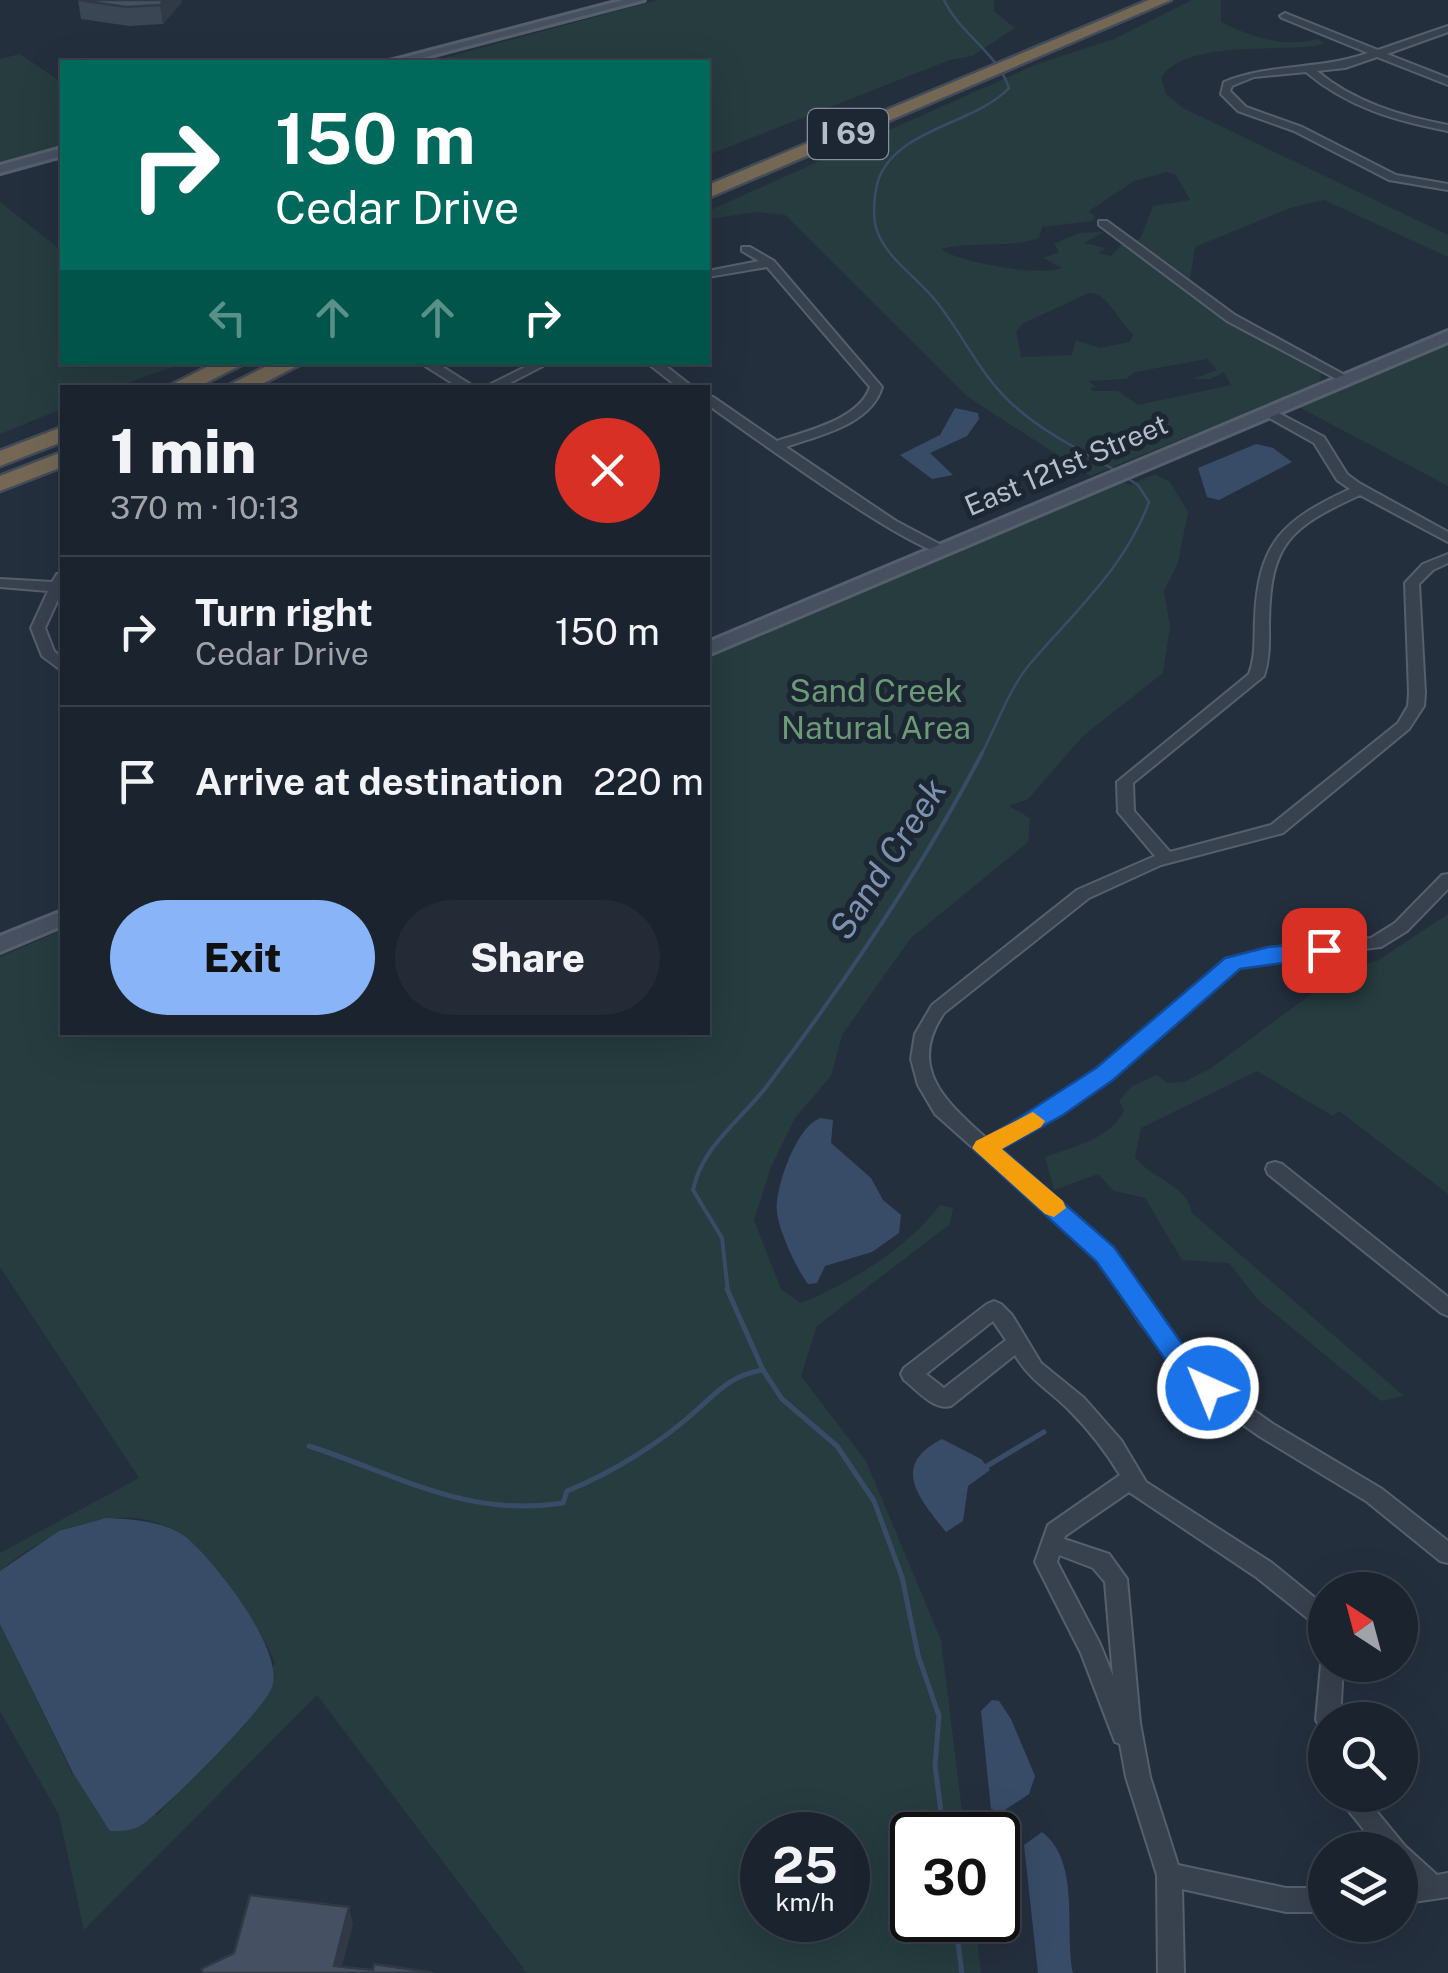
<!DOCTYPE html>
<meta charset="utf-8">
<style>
body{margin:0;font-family:"Public Sans",sans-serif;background:#242b36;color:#f1f3f6;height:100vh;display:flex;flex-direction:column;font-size:38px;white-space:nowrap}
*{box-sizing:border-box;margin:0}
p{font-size:32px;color:#a0a4aa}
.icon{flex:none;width:55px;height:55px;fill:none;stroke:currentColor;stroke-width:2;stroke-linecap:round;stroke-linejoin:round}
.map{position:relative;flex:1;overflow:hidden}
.sheet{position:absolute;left:60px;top:385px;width:650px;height:650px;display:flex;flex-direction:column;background:#1b232e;border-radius:0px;box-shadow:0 10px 40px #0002,0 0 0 2px #39404a}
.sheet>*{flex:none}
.hud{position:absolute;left:60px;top:60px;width:650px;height:305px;border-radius:0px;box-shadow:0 10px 40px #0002,0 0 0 2px #39404a;background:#00695c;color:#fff;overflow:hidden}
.needle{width:65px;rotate:324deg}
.buttons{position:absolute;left:1308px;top:1572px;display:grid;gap:20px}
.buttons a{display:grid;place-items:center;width:110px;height:110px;border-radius:50%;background:#1b232e;box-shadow:0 10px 40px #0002,0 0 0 2px #39404a;font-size:50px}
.speed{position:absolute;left:740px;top:1812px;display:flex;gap:20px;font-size:50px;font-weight:700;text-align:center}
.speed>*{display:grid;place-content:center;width:130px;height:130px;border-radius:50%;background:#1b232e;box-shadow:0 10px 40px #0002,0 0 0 2px #39404a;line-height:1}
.speed small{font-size:25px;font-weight:400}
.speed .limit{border:5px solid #111;border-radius:15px;background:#fff;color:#111}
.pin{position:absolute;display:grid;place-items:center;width:85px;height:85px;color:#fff;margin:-42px;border-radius:20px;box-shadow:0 5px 15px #0006}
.me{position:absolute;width:110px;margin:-55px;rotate:316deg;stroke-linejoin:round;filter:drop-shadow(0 0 8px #0008)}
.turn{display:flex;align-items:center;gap:35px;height:210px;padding:0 50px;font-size:45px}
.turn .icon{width:130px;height:130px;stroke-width:2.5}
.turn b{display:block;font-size:70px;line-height:85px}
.lanes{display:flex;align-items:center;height:95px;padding:0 50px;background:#0003;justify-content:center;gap:50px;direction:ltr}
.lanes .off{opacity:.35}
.round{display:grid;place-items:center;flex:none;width:105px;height:105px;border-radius:52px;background:#242b36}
.head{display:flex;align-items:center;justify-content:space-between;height:170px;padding:0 50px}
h1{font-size:60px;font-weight:800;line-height:75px}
.cta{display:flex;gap:20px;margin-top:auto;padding:20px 50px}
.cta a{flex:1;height:115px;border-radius:60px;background:#8ab4f8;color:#111;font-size:40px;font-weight:800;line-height:115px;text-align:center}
.cta a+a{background:#242b36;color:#f1f3f6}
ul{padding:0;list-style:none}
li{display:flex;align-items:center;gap:30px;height:150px;padding:0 50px;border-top:2px solid #39404a}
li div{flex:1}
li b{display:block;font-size:38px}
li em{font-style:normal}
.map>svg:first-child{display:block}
.green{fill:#263c3f;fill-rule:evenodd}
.water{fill:#394c67}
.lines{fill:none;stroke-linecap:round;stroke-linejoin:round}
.stream-far2{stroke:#394c67;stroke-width:2.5}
.stream-far1{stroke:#394c67;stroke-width:4}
.stream{stroke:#394c67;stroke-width:5}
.street-casing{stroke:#565f6c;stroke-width:4}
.secondary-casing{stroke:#565f6c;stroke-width:6}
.highway-casing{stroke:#434c59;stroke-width:5}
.street{fill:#38414e;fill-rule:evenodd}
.secondary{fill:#465061;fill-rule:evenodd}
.highway{fill:#746855;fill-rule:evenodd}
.wall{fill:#3b4654}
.shaded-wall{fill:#303945}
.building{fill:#455162;stroke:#303945;stroke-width:2.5}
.route{fill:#1a73e8;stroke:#114b97;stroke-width:2.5}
.slow{fill:#f59e0b}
.labels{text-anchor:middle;stroke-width:10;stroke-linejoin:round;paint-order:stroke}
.far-street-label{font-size:28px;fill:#b4bcc9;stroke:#1d2633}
.shield{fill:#1d2633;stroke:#878f9c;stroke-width:2.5}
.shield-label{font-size:30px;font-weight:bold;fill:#b4bcc9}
.park-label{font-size:32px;fill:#6b9a76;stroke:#1d2633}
.water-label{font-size:35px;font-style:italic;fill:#7c92b1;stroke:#1d2633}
</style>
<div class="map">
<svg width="1448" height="1973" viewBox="0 0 1448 1973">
<rect width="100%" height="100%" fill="#242f3e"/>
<g class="green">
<polygon points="658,0 994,0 994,11 1015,28 972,56 950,60 708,155 708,62 429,62"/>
<path d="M1192 0H1221V22C1252 37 1283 48 1318 39L1325 44C1281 54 1190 38 1161 77L1166 94 1183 108 1448 235V257L1324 200 1290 208 1195 247 1188 292 1226 322 1321 373 1320 383 1090 476 968 397 785 215 758 212 708 219V211L1037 64 1114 39ZM1167 172 1176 175 1190 200 1153 206 1140 239 1123 243 1111 256 1098 253 1106 248 1084 243 1104 232 1079 233 1054 244 1059 252 1043 258 1062 268C1041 277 957 262 941 249 975 241 1007 249 1039 238L1042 227 1092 221 1095 217 1089 211 1134 181ZM1089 293C1109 293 1117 321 1133 334L1130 342 1100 348 1076 340 1072 355 1021 357 1016 332 1022 324ZM1207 359 1217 370 1192 379H1210L1224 372 1231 385 1138 405 1118 391H1093L1090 388 1096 387 1088 381 1126 379 1135 372Z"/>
<polygon points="20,54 62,83 62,146 0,163 0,59"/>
<polygon points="0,202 62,251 62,362 183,363 116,387 62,388 62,409 0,434"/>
<polygon points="1448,342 1448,486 1297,406"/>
<path d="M1155 474 1170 482 1188 512 1178 563 1164 591 1170 627 1163 673 1083 736 1028 799 1009 806 1030 818 1028 842 911 938 842 1035 831 1076 795 1118 771 1167 754 1220 781 1289 801 1303C852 1282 906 1249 940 1205L953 1208 950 1224 817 1326 801 1376 866 1461 941 1640 965 1835H912V1920H975L981 1973H527L317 1695 84 1930 59 1815 0 1711V1624L72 1773 157 1815 218 1749 275 1663C261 1630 243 1606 220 1579 209 1566 199 1546 185 1537 125 1494 49 1530 0 1571V1553L139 1478 0 1267V957L62 930V1032H708V653L1118 479 1130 485ZM762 1835H848V1920H762Z"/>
<path d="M1448 914V1194L1339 1111 1333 1116 1257 1071 1141 1128 1135 1157C1150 1178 1187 1184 1192 1213L1404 1396 1381 1401 1258 1300 1229 1263 1182 1260 1145 1198 1114 1191 1098 1174 1054 1190 1045 1157C1070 1148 1113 1138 1124 1110L1119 1101 1131 1087 1156 1075 1168 1083 1184 1082 1211 1068 1345 969 1377 961Z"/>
</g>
<g class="water">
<polygon points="955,408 978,413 979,419 967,436 930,453 953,475 932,479 900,455 940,435"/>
<polygon points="1256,444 1273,448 1292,462 1219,500 1207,497 1198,468"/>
<path d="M821 1118 833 1120 831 1143 871 1178 883 1200 901 1215 899 1233 872 1252 825 1266 817 1283 808 1284C796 1268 780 1233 777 1213 774 1190 797 1124 821 1118Z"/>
<path d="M942 1439 981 1459 990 1470 968 1486 963 1521 946 1532C920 1499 889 1466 942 1439Z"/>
<path d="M106 1518C132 1519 166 1521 187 1538 215 1562 285 1650 272 1687 266 1708 161 1813 140 1826 131 1831 121 1831 110 1831L73 1773 0 1624V1571L59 1531Z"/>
<polygon points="992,1700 999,1701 1011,1719 1035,1776 1029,1794 1002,1812 991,1809 981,1711"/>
<path d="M1042 1832C1081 1862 1064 1929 1073 1973H1038L1024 1845Z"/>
</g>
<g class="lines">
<g class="stream-far2">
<path d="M944 0C960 34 997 52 1009 88 975 124 899 128 879 178 874 192 872 217 877 231 888 260 917 277 936 301 965 337 982 380 1019 410 1048 435 1083 451 1116 471"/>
<path d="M981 755C996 727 1009 689 1029 665 1073 613 1125 568 1149 502L1138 485 1124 476"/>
</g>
<path class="stream-far1" d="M728 1292 722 1238 693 1190C702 1146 741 1120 767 1086 846 981 922 869 982 753"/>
<g class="stream">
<polyline points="727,1289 763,1370 782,1399 837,1446 874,1501 902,1577 918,1655 939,1716 935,1766 944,1835"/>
<path d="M309 1446C399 1475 465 1518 563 1503L567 1491C612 1473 662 1442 698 1409 720 1389 732 1375 763 1370"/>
<polyline points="987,1466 1044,1432"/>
<polyline points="955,1920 962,1973"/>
</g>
<defs>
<g id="street">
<path d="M1285 13 1378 50 1448 26V32L1387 54 1448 78V85L1377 57 1345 68 1317 71C1354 102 1401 116 1448 125V131C1396 121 1347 107 1306 72L1254 77 1232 86 1230 91 1246 107 1302 127 1396 175 1448 184V190L1389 180 1294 131 1238 111 1221 94 1224 82C1271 63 1321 70 1368 53L1282 18 1280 16Z"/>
<polygon points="1099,221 1107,221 1235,315 1352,379 1342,382 1227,321 1099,225"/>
<path d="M742 247H750L774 261 882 387C871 425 819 435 786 447L896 521 945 547V553C914 555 744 430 708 405V396L713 397 777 441C806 431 859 420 870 387L767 267 708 277V271L759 261 742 251Z"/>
<polygon points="419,362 435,362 476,388 460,388"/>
<polygon points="646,362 661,362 694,388 679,388"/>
<polygon points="533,363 543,366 500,388 483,388"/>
<path d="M1269 408 1324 437 1347 474 1359 483 1448 532V542L1360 495C1291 527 1270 542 1269 622 1269 641 1270 658 1264 676L1133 783 1134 811 1170 852 1271 825 1398 723 1408 706 1409 693 1405 583 1423 564 1448 554V563L1433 570 1419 584 1425 693 1424 706 1409 729 1283 833 1161 865 1089 898 944 1013C906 1068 947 1103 986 1138L1048 1104 1098 1070 1227 959 1268 948 1371 938 1395 923 1442 875 1448 874V889L1407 931 1381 947 1268 960 1239 967 1110 1078 1062 1114 998 1148 1112 1249 1154 1313 1215 1383 1273 1424 1382 1489 1448 1541V1563L1440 1561 1366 1501 1259 1436 1201 1395 1140 1323 1098 1259 935 1114 918 1085 911 1059 915 1034 932 1005 1077 890 1155 856 1118 812 1117 782 1249 674C1256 656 1254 638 1255 619 1258 542 1283 520 1350 489L1337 480 1314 443 1264 415 1263 412Z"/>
<polygon points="62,573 62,591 45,628 54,651 62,659 62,671 42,656 31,628 48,591 0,587 0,579 52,582 57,574"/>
<polygon points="1275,1162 1282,1164 1448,1297 1448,1316 1441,1313 1268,1174 1266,1169 1268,1164"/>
<path d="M994 1301 1001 1304 1012 1315 1041 1363 1084 1398 1121 1440 1146 1482 1272 1563 1325 1606V1629L1317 1626 1256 1577 1129 1492 1065 1536 1064 1539 1109 1554 1127 1579 1140 1723 1150 1777 1178 1865 1286 1888H1325V1912H1286L1182 1889 1184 1973H1158L1157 1875 1126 1777 1120 1744 1115 1742 1081 1653 1035 1562 1048 1525 1120 1475C1106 1452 1090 1431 1071 1412 1051 1391 1031 1382 1015 1355L951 1406C934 1411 917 1390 904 1380L901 1374 904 1368 987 1304ZM993 1321 1006 1340 944 1388 926 1374ZM1059 1555 1093 1568 1105 1582 1113 1676 1100 1644 1057 1562Z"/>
<polygon points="1325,1658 1325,1665 1343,1665 1340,1720 1325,1720 1325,1729 1320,1727 1316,1720 1321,1665"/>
<polygon points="1336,1795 1363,1795 1405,1846 1437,1875 1448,1873 1448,1897 1400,1904 1400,1880 1407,1879 1400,1872 1400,1850 1380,1850"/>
</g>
<g id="secondary">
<polygon points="623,0 644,0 407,62 386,62"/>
<polygon points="62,148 62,156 0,173 0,165"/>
<polygon points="1448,331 1448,342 708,655 708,642"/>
<polygon points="62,911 62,926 0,952 0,936"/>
</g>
<g id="highway">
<polygon points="1149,0 1171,0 708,198 708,185"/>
<polygon points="217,362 247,362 196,388 165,388"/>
<polygon points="275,362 305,362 254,388 223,388"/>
<polygon points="62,427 62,442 0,466 0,451"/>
<polygon points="62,452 62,467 0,491 0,476"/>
</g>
</defs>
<use href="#street" class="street-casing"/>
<use href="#secondary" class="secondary-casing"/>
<use href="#highway" class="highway-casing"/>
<use href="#street" class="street"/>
<use href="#secondary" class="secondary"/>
<use href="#highway" class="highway"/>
</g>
<polygon class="wall" points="78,0 182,2 163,24 129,26 81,19"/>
<g class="shaded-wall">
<polygon points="164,0 181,0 182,2 163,24 160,5"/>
<polygon points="349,1907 353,1925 340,1973 334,1966"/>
</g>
<g class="building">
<polygon points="78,0 164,0 160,5 126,7"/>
<polygon points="250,1895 349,1907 334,1966 373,1970 374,1964 435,1973 203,1973 201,1969 234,1953"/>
</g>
<polygon class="route" points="1324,943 1336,950 1332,956 1240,969 1113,1080 1063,1115 1002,1149 1114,1247 1192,1358 1221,1388 1208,1399 1174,1372 1096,1261 972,1148 1096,1068 1225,958 1268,947"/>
<polygon class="slow" points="1033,1112 1045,1121 1041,1127 1002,1149 1063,1201 1066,1208 1054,1217 1045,1214 972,1148 976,1141"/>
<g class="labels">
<g class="far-street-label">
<text transform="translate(1066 465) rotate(-23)" y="10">East 121st Street</text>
</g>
<rect class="shield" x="808" y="109" width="80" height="50" rx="8"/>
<g class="shield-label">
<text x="848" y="144">I 69</text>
</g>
<g class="park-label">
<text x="876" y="702">Sand Creek<tspan x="876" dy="37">Natural Area</tspan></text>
</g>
<g class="water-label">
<text transform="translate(888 859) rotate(-57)" y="12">Sand Creek</text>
</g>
</g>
</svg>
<div class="buttons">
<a><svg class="needle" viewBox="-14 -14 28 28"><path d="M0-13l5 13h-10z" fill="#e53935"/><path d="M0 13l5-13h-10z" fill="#a0a4aa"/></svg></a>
<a><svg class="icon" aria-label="search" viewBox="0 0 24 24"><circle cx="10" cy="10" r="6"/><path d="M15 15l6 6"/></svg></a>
<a><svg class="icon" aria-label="layers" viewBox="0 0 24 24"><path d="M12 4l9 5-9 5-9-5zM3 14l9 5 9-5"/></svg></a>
</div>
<div class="speed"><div>25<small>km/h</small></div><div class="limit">30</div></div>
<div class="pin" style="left:1324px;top:950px;background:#d93025"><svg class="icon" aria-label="arrive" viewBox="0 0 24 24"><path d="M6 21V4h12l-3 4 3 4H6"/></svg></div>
<svg class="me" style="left:1208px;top:1388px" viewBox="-20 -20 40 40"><circle r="17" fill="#1a73e8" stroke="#fff" stroke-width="3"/><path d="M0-11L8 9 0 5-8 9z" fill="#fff"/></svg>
<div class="hud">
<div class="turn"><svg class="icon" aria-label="right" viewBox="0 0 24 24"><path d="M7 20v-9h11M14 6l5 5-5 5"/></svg><div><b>150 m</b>Cedar Drive</div></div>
<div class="lanes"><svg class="icon off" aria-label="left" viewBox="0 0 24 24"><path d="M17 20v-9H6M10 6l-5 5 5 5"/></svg><svg class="icon off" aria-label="ahead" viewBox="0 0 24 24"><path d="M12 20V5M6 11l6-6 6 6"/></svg><svg class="icon off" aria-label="ahead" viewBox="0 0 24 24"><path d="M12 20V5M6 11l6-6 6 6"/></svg><svg class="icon" aria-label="right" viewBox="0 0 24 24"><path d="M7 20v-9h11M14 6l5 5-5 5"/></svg></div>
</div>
<section class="sheet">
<div class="head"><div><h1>1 min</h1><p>370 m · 10:13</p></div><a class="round" style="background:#d93025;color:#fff"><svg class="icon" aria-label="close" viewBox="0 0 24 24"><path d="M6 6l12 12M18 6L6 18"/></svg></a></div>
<ul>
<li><svg class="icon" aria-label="right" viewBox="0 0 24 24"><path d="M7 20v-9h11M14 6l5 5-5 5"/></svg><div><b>Turn right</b><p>Cedar Drive</p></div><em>150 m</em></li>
<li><svg class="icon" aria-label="arrive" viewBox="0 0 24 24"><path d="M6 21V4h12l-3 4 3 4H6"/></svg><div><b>Arrive at destination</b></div><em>220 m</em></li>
</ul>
<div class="cta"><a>Exit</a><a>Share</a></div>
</section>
</div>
